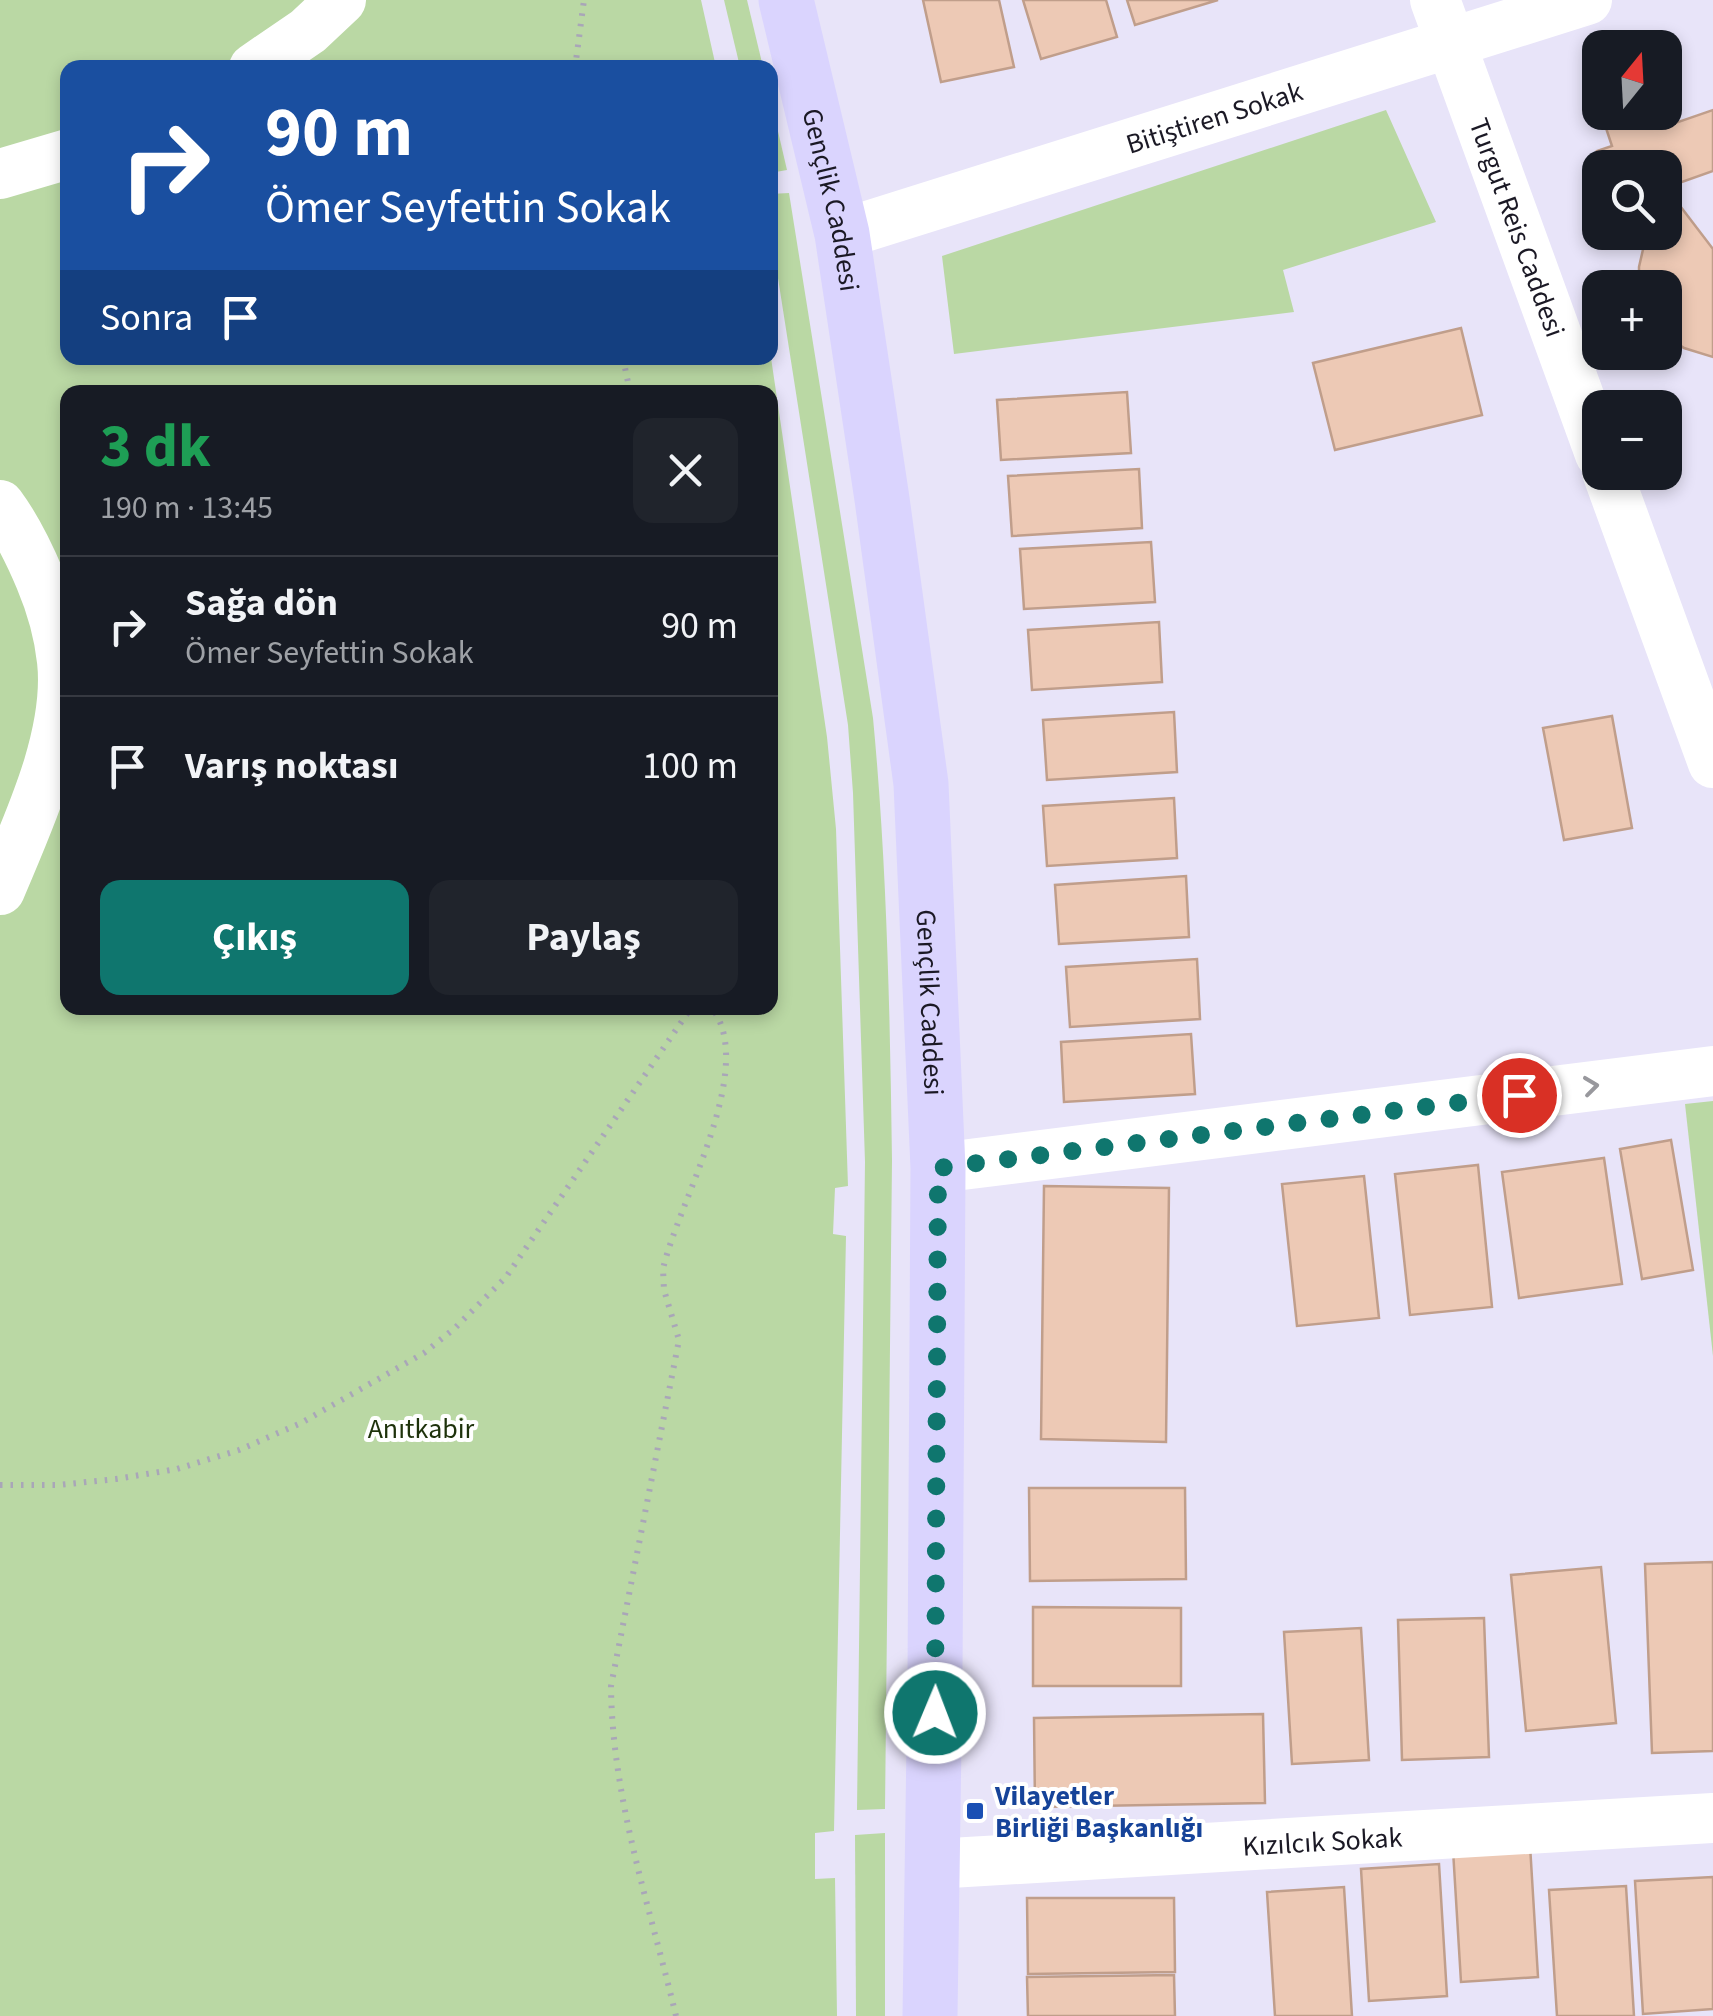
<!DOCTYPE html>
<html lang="tr">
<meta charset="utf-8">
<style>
body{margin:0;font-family:"Source Sans 3",sans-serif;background:#20242c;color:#f1f3f6;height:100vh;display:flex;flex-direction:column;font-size:38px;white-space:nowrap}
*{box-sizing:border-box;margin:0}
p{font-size:32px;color:#9ea1a6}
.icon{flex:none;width:55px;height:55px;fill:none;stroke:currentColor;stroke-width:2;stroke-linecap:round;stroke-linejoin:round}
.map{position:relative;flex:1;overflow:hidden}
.sheet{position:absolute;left:60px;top:385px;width:718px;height:630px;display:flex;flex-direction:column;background:#171b24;border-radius:20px;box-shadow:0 5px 15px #0003}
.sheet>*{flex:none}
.banner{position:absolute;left:60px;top:60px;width:718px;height:305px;border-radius:20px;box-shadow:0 5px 15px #0003;background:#1a4fa0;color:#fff;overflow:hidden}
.needle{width:65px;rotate:18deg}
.controls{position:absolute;left:1582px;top:30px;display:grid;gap:20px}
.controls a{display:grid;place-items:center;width:100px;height:100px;border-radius:20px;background:#171b24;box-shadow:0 5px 15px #0003;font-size:50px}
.pin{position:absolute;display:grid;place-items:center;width:85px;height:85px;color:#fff;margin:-42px;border:5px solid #fff;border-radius:50%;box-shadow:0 2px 10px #0007}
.me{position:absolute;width:110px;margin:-55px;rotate:1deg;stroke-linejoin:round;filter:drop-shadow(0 0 8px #0008)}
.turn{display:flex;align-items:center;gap:35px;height:210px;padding:0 40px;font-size:45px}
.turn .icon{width:130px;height:130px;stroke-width:2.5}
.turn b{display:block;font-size:70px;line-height:85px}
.then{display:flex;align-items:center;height:95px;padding:0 40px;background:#0003;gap:20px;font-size:38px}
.round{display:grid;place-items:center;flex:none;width:105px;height:105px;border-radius:20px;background:#20242c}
.summary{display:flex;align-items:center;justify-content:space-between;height:170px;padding:0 40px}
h1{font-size:60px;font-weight:700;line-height:75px;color:#1e9e55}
.button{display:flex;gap:20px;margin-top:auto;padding:20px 40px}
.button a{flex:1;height:115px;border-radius:20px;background:#0f766e;color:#fff;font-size:40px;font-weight:700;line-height:115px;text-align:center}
.button a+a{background:#20242c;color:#f1f3f6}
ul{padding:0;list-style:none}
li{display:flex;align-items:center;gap:30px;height:140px;padding:0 40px;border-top:2px solid #363941}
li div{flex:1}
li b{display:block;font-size:38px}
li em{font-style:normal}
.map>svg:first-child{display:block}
.green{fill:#bad8a4;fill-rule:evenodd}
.building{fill:#edc9b5;stroke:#c09e8b;stroke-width:2.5}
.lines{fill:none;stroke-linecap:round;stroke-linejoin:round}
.path{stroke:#a9a6b8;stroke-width:6;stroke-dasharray:2.5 8;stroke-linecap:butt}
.minor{stroke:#fff;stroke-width:50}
.major{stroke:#dad4fe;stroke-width:55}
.oneway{stroke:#98989d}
.route{stroke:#0f766e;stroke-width:18;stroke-dasharray:0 32.4}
.transit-dot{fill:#1a4fb4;stroke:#fff;stroke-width:4}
.labels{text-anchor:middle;stroke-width:8;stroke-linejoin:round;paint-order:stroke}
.street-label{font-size:28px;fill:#1b1925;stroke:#fff}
.park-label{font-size:28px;fill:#1e320b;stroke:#fff}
.transit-label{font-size:28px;font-weight:bold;fill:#164399;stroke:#fff;text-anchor:start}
</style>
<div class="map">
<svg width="1713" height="2016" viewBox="0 0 1713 2016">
<rect width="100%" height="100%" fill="#e8e4f9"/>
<g class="green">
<path d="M0 0H701L716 67 68 68V358H770V351L827 737 836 829 848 1186 835 1188 833 1234 846 1236 834 1831 815 1833V1879L835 1878 837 2016H0ZM68 392H770V1008H68Z"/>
<polygon points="724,0 747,0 763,67 740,67"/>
<polygon points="770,97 787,170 770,173"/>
<polygon points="1386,110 1436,222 1283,270 1294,312 954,354 942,256"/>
<path d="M789 193 873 718C887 865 890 1014 892 1161L885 1809 857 1810 865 1162 853 793 848 725 770 227V194Z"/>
<polygon points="1713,1101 1713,1356 1685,1104"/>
<polygon points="885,1833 885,2016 856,2016 855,1835"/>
</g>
<g class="building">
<polygon points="923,0 999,0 1014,67 941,82"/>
<polygon points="1023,0 1106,0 1117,37 1041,59"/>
<polygon points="1127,0 1218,0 1135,25"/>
<polygon points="1713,110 1713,171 1665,188 1665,168 1603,168 1597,151 1612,146 1604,122 1632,112 1659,112 1664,127"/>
<polygon points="1674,198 1713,249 1713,357 1684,348 1665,335 1665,288 1639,288 1639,267 1647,232 1665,232 1665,207"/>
<polygon points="1461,328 1482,415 1335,450 1313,363"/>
<polygon points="1127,392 1131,453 1001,460 997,400"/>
<polygon points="1139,469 1142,528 1012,536 1008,476"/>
<polygon points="1151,542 1155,602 1024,609 1020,549"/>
<polygon points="1159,622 1162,682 1032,690 1028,630"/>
<polygon points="1174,712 1177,772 1047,780 1043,720"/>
<polygon points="1612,716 1632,828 1564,840 1543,728"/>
<polygon points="1174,798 1177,858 1047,866 1043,806"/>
<polygon points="1186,876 1189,937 1059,944 1055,885"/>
<polygon points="1197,959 1200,1019 1070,1027 1066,967"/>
<polygon points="1191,1034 1195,1094 1064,1102 1061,1042"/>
<polygon points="1671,1140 1693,1270 1642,1279 1620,1149"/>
<polygon points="1604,1158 1622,1284 1519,1298 1502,1172"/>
<polygon points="1478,1165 1492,1307 1410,1315 1395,1174"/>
<polygon points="1364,1176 1379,1318 1297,1326 1282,1184"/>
<polygon points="1044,1186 1169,1188 1166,1442 1041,1439"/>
<polygon points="1029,1488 1185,1488 1186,1579 1030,1581"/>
<polygon points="1713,1562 1713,1751 1652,1753 1645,1564"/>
<polygon points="1601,1567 1616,1723 1526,1731 1511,1575"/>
<polygon points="1033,1607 1181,1608 1181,1686 1033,1686"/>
<polygon points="1484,1618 1489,1757 1402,1760 1398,1620"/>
<polygon points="1361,1628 1369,1760 1292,1764 1284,1632"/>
<polygon points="1263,1714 1265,1803 1035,1807 1034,1718"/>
<polygon points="1530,1845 1538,1977 1461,1982 1453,1850"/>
<polygon points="1439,1864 1447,1996 1369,2001 1361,1869"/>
<polygon points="1713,1877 1713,2009 1643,2014 1635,1881"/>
<polygon points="1626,1886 1634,2016 1557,2016 1549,1890"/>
<polygon points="1344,1887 1352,2016 1275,2016 1267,1892"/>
<polygon points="1027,1898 1174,1898 1175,1972 1028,1974"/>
<polygon points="1174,1975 1175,2016 1028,2016 1027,1977"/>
</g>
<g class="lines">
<g class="path">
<polyline points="575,68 584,0"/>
<polyline points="623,358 630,392"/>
<polyline points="0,1485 58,1485 116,1479 177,1469 239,1450 301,1423 424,1353 455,1328 506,1277 691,1008"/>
<path d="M676 2016C650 1907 612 1799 611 1686L679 1340 664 1290 663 1269C678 1202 758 1069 712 1008"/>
</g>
<g class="minor">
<path id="s1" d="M1435 0 1600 454"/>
<polyline points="254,68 308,31 341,0"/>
<polyline points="0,174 68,154"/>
<path id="s2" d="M842 234 1587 0"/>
<polyline points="1607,472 1713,763"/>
<path d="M0 505C17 528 29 553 40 579 51 605 59 633 62 661 70 735 28 823 0 890"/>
<polyline points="938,1168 1713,1071"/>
<path id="s3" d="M933 1864 1713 1818"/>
</g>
<path class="major" id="s4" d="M786 0 842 234 882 499 921 784 938 1168 935 1675 930 2016"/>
</g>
<defs><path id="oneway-chevron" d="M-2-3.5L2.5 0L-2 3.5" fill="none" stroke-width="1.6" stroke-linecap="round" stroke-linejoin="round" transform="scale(2.5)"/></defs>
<use class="oneway" href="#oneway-chevron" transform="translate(1591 1086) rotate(-7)"/>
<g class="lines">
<polyline class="route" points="935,1713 938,1168 1519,1095"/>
</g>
<rect class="transit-dot" x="965" y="1801" width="20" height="20" rx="5"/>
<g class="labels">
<g class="street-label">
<text dy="10" stroke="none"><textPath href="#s2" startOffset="390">Bitiştiren Sokak</textPath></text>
<text dy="10" stroke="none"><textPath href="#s4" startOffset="205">Gençlik Caddesi</textPath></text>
<text dy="10" stroke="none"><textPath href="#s1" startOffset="242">Turgut Reis Caddesi</textPath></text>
<text dy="10" stroke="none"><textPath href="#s4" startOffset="1015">Gençlik Caddesi</textPath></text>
<text dy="10" stroke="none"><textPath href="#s3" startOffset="390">Kızılcık Sokak</textPath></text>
</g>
<g class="park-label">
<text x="421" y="1438">Anıtkabir</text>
</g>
<g class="transit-label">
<text x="995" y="1805">Vilayetler<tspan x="995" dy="32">Birliği Başkanlığı</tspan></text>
</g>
</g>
</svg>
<div class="controls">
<a><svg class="needle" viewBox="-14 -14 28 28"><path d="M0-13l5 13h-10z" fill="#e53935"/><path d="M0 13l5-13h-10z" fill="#9ea1a6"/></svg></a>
<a><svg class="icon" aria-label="search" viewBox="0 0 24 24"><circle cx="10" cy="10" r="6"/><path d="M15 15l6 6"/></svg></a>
<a>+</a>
<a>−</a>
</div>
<div class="pin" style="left:1519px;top:1095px;background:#d93025"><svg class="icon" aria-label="arrive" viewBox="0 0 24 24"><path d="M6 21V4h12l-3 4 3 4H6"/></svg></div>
<svg class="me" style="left:935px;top:1713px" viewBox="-20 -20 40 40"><circle r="17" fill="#0f766e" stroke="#fff" stroke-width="3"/><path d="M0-11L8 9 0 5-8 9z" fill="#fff"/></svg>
<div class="banner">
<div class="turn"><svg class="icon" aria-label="right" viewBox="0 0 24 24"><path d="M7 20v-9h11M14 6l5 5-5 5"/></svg><div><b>90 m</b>Ömer Seyfettin Sokak</div></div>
<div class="then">Sonra<svg class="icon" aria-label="arrive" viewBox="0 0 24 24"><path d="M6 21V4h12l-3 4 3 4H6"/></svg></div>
</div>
<section class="sheet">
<div class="summary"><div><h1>3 dk</h1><p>190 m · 13:45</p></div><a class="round"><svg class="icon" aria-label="close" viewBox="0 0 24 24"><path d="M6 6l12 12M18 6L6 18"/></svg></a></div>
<ul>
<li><svg class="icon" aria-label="right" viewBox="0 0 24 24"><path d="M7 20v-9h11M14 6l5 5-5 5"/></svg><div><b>Sağa dön</b><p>Ömer Seyfettin Sokak</p></div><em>90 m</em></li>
<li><svg class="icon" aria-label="arrive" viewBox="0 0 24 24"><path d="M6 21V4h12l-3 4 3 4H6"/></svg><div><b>Varış noktası</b></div><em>100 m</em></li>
</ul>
<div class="button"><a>Çıkış</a><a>Paylaş</a></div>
</section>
</div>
